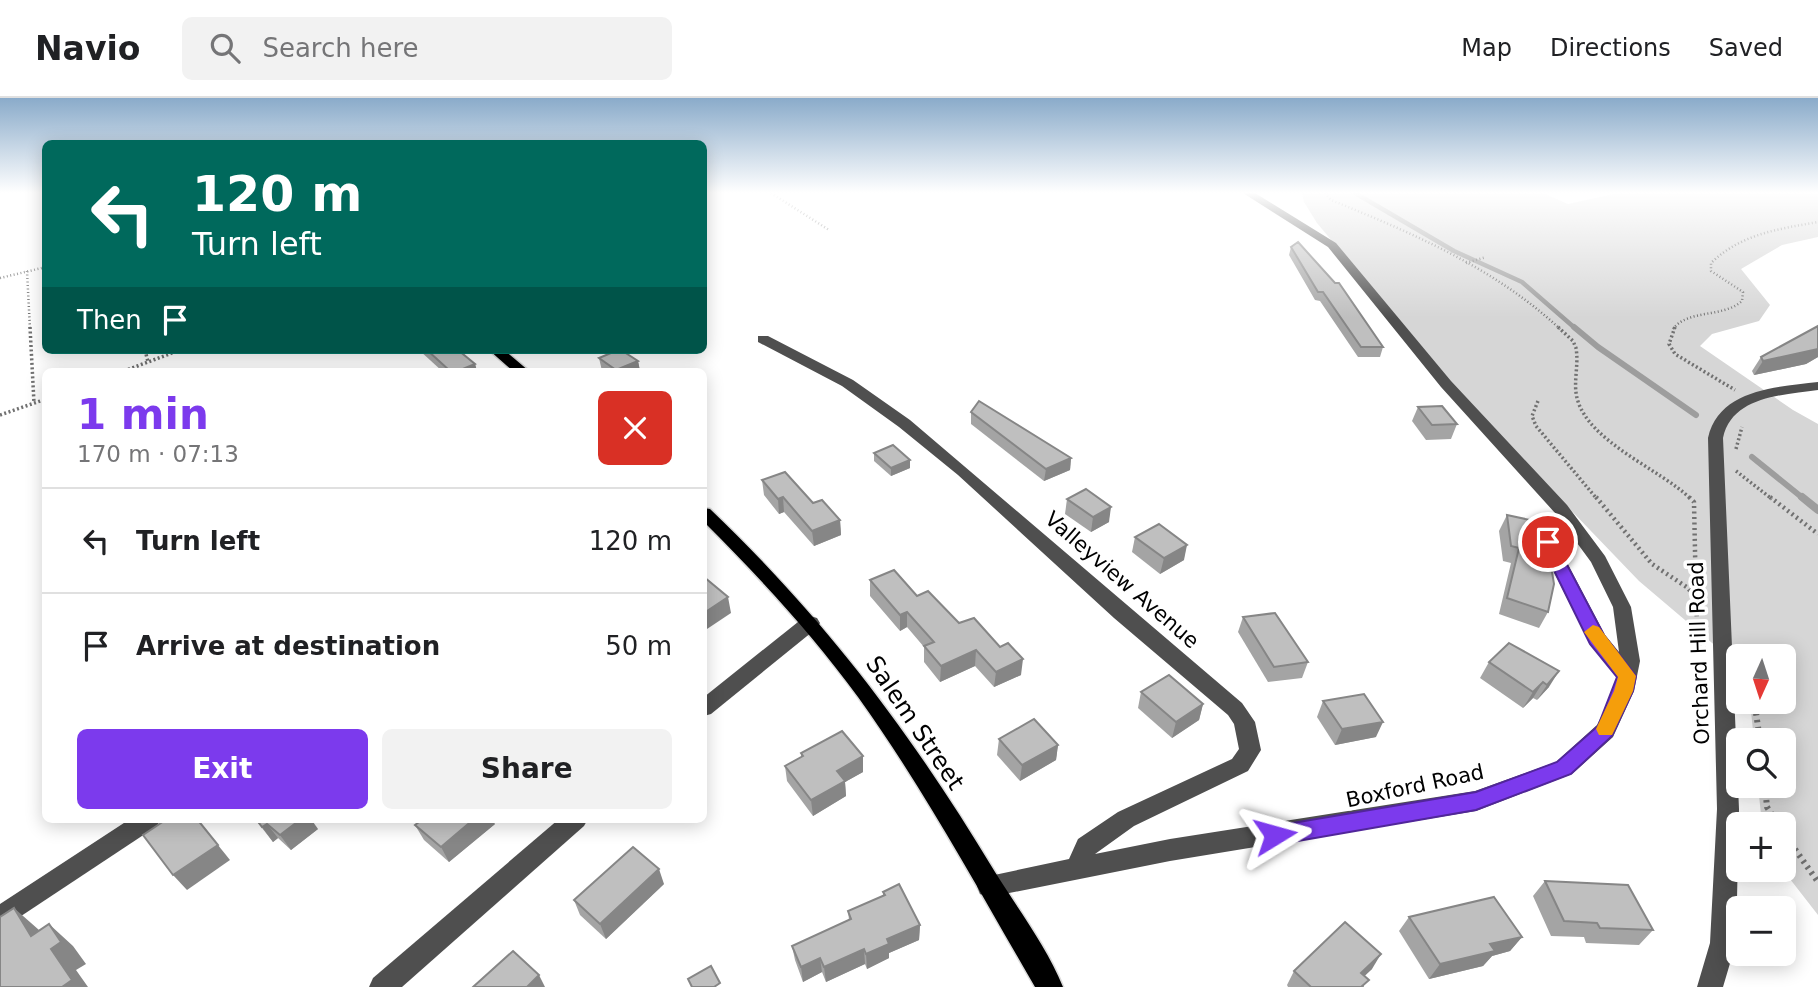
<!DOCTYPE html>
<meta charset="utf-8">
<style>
body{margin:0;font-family:"DejaVu Sans",sans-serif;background:#f2f2f2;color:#202124;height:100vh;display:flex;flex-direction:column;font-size:26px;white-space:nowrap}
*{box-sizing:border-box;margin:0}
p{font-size:23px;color:#757577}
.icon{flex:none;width:38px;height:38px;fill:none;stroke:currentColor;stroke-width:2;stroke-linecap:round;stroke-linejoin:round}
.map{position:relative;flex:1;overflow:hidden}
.panel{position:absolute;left:42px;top:270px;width:665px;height:455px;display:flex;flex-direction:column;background:#fff;border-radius:10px;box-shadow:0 4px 18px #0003}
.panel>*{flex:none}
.banner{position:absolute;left:42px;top:42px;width:665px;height:214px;border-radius:10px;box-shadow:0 4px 18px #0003;background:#00695c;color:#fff;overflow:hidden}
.needle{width:46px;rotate:183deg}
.fabs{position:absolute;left:1726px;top:546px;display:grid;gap:14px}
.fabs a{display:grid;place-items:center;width:70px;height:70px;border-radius:10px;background:#fff;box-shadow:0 4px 18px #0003;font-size:35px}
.pin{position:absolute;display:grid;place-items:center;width:60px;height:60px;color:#fff;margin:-30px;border:4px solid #fff;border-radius:50%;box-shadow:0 2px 7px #0007}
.me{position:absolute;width:77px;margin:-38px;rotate:82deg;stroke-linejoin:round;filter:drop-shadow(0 0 5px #0008)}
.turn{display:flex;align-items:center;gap:24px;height:147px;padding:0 35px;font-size:32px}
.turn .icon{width:91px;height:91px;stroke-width:2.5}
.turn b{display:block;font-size:49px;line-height:60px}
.then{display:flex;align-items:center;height:66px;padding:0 35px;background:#0003;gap:14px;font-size:26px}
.round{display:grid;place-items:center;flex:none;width:74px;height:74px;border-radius:10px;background:#f2f2f2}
.head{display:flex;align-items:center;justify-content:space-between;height:119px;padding:0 35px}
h1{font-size:42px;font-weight:800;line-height:52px;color:#7c3aed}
.action{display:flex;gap:14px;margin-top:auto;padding:14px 35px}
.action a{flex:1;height:80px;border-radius:10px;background:#7c3aed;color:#fff;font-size:28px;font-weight:800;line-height:80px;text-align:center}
.action a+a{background:#f2f2f2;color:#202124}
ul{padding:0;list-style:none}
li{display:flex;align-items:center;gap:21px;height:105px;padding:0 35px;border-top:2px solid #e0e0e0}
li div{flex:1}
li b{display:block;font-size:26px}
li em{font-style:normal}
header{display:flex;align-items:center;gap:42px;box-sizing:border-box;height:98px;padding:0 35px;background:#fff;border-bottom:2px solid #e0e0e0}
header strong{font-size:33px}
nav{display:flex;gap:38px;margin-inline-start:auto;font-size:24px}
.search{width:490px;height:63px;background:#f2f2f2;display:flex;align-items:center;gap:18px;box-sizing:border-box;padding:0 24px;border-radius:10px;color:#757577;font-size:26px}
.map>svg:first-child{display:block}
.green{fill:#d6d6d6}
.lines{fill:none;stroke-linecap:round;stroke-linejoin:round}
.stream-far2{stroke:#9d9d9d;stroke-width:4.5}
.stream-far1{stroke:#9d9d9d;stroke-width:6}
.stream{stroke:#9d9d9d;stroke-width:8}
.major-casing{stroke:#dbdbdb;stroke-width:3}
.path-far3{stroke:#717171;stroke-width:2.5;stroke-dasharray:1 2.5;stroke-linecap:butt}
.path-far2{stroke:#717171;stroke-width:3.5;stroke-dasharray:2 2.5;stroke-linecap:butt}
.path-far1{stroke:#717171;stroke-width:4.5;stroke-dasharray:2 3.5;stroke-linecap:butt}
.path{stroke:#717171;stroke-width:6;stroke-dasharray:2.5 4.5;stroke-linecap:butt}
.minor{fill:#4f4f4f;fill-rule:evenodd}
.major{fill:#000;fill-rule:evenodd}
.wall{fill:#a4a4a4}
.shaded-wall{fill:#868686}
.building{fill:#bfbfbf;stroke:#868686;stroke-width:2}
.route{fill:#7c3aed;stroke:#51269a;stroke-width:2}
.slow{fill:#f59e0b}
.labels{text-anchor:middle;stroke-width:7;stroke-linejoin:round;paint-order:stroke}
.street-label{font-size:21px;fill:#000;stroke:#fff}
.near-street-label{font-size:24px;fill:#000;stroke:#fff}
</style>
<header>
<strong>Navio</strong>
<div class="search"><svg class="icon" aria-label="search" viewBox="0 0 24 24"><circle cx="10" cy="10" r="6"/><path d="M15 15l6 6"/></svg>Search here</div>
<nav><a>Map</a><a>Directions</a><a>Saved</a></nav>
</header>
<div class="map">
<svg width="1818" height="889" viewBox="0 0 1818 889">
<rect width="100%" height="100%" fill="#fff"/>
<polygon class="green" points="1302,95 1543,95 1568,106 1618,95 1818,95 1818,139 1782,147 1741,171 1770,207 1759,223 1712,236 1700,248 1793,312 1818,326 1818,817 1783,772 1783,726 1762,726 1758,688 1783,688 1783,642 1754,642 1750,604 1783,604 1783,558 1738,558 1738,567 1639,483 1466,303 1317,125 1304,104"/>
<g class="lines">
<polyline class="stream-far2" points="1355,95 1454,153 1522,184 1576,231"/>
<g class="stream-far1">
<polyline points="1574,229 1598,249 1696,317"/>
<polyline points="1752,359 1804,401"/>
</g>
<polyline class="stream" points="1802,399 1818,412"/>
<defs>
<g id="major">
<polygon points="489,252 504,252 529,273 513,273"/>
<path d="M704 410 710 411C828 524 911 635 995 774 1018 811 1047 849 1063 889H1035C978 791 924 691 858 599 812 536 759 479 704 424Z"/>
</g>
</defs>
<use href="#major" class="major-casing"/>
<g class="path-far3">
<polyline points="771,95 829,132"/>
<path d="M1325 95 1331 102C1412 135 1495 170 1560 231"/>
<polyline points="1466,165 1486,159"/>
<polyline points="27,173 30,231"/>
<polyline points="0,180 46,169"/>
<path d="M1673 231C1688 211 1723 220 1742 203L1743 194 1711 173V165C1741 136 1778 131 1818 124"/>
</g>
<g class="path-far2">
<polyline points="30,229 34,305"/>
<path d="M1558 229 1573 243 1576 250C1579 267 1573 284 1577 300 1588 344 1660 371 1691 401"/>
<polyline points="1675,229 1669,246 1675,256 1735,292"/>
<polyline points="145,252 148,264"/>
<polyline points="124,273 180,252"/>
<polyline points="1538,303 1532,318 1536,328 1597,401"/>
<polyline points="0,317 46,301"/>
<polyline points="1736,351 1742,329"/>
<polyline points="1736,373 1772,401"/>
</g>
<g class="path-far1">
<polyline points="1596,399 1652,466 1688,490 1696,501 1698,548 1705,551"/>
<polyline points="1689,399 1694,404 1696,501"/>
<polyline points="1770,399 1818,436"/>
<polyline points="1755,604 1757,617"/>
</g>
<g class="path">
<polyline points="1756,615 1760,642"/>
<polyline points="1765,688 1767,709 1778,726"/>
<polyline points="1783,734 1818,784"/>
</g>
<g class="minor">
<polygon points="1243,95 1255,95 1336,145 1451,283 1567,407 1605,458 1631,509 1640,563 1634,593 1613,639 1572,676 1476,713 1170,763 989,799 980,796 977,788 980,780 1069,761 1078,741 1118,714 1232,661 1239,651 1234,626 1228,617 1114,520 958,377 899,329 842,288 758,244 758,238 768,238 853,282 910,322 1242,605 1255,624 1261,652 1248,673 1134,728 1095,756 1170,741 1475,693 1556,664 1597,627 1614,593 1617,579 1590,546 1539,444 1542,440 1554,440 1605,537 1619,554 1613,509 1591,464 1555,415 1441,289 1328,149"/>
<path d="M1818 284V292C1783 297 1732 298 1723 340L1739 711 1736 845 1723 889H1697L1710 845 1717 711 1708 340C1719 291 1777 289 1818 284Z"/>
<polygon points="810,518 817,520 820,525 817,530 711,616 704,618 704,599 803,520"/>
<polygon points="130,721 161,721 157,728 0,832 0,806"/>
<polygon points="559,721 588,721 584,728 402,889 369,889 373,880"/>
</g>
<use href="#major" class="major"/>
</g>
<g class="wall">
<polygon points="1291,149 1383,249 1380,259 1358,259 1320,203 1315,202 1289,157"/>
<polygon points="1818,228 1818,259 1806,266 1754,277 1752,273 1761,259"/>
<polygon points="419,252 458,252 475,266 477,273 442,273"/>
<polygon points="599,260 638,263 640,273 602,273"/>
<polygon points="1418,309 1457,326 1451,341 1426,342 1412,323"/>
<polygon points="971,314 1071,360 1070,372 1044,383 971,326"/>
<polygon points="874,355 910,370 891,378 874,363"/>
<polygon points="762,382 813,405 840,422 841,437 814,448 784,414 779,416 764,397"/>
<polygon points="1067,401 1109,424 1091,434 1065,416"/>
<polygon points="1507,417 1548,514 1539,530 1499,516 1511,465 1503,463 1499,433"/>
<polygon points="1135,439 1184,462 1160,476 1132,454"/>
<polygon points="870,482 917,498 959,525 1021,577 994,589 975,568 940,584 924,564 924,549 907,529 900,533 870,498"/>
<polygon points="1243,519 1308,564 1302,580 1268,584 1238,534"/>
<polygon points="1509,545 1549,589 1537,602 1533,600 1523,610 1480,580 1489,564"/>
<polygon points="1141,594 1203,606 1199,622 1172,640 1138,610"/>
<polygon points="1323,603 1376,639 1335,647 1317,619"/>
<polygon points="999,641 1058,647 1056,662 1020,683 997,657"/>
<polygon points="801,655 863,674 845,684 846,698 813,718 787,683 785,668 801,659"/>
<polygon points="255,721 318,731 291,752 278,740 273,744"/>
<polygon points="495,726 449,764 424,742 415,727"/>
<polygon points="1545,783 1653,832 1639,847 1586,845 1584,839 1551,838 1533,798"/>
<polygon points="664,786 606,841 580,817 574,802"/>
<polygon points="883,794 920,827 919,842 889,855 889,860 867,871 865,866 826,884 822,874 803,884 795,862 792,848 849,822 848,813 883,798"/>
<polygon points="1409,819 1522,839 1510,853 1492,858 1483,868 1429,881 1399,833"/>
<polygon points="1372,871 1364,878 1364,889 1288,889 1287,887 1294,873"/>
</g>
<g class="shaded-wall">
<polygon points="1818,251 1818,259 1806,266 1754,277 1763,263"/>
<polygon points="638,263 640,273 616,273 616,272"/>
<polygon points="475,266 477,273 458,273"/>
<polygon points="1071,360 1070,372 1044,383 1046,371"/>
<polygon points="910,362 910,370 891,378 891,370"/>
<polygon points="783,399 784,414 779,416 778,401"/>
<polygon points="1111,409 1109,424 1091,434 1093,419"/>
<polygon points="840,422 841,437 814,448 812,433"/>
<polygon points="1187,447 1184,462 1160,476 1164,460"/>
<polygon points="728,499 731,515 704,533 704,515"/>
<polygon points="907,514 907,529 900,533 900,517"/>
<polygon points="976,552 975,568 940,584 941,568"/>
<polygon points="1023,561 1021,577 994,589 996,574"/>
<polygon points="1559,573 1549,589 1537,602 1547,587"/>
<polygon points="1543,584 1533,600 1523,610 1533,594"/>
<polygon points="1203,606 1199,622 1172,640 1176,624"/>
<polygon points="1383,624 1376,639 1335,647 1342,631"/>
<polygon points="1058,647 1056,662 1020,683 1022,667"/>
<polygon points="863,658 863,674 845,684 846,698 813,718 811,702 837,673"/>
<polygon points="197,721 230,762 187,792 173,777"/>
<polygon points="301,721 311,721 318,731 291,752 280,737"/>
<polygon points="474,721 492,721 495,726 449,764 441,749"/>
<polygon points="267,726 278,740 273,744 262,729"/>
<polygon points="659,771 664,786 606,841 600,826"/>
<polygon points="14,810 39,832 51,850 49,826 73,848 86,866 76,872 88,889 62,889"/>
<polygon points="920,827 919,842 889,855 889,860 867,871 866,856 887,841"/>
<polygon points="1522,839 1510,853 1492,858 1483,868 1429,881 1440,866 1490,846"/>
<polygon points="864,851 865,866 826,884 824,869"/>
<polygon points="1381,856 1372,871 1353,889 1361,875"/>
<polygon points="820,860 822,874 803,884 801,869"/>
<polygon points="539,877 545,889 527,889"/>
</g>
<g class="building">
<polygon points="1298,144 1335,185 1339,185 1383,249 1361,249 1323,194 1318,194 1291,149"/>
<polygon points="1818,228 1818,251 1763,263 1761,259"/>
<polygon points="427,252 458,252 475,266 458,273 450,273"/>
<polygon points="618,252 621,252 638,263 616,272 599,260"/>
<polygon points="979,303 1071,360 1046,371 971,314"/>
<polygon points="1442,308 1457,326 1432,327 1418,309"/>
<polygon points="893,347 910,362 891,370 874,355"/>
<polygon points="785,374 813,405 822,402 840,422 812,433 783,399 778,401 762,382"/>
<polygon points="1086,391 1111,409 1093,419 1067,401"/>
<polygon points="1507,417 1544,425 1554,486 1548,514 1507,500 1519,450 1511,448"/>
<polygon points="1159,426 1187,447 1164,460 1135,439"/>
<polygon points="894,472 917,498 928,493 959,525 974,520 1000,549 1008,545 1023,561 996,574 976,552 941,568 924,548 934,544 907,514 900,517 870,482"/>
<polygon points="704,479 728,499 704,515"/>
<polygon points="1275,515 1308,564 1274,569 1243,519"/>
<polygon points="1509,545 1559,573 1547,587 1543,584 1533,594 1489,564"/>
<polygon points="1169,577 1203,606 1176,624 1141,594"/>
<polygon points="1364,596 1383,624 1342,631 1323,603"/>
<polygon points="1034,621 1058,647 1022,667 999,641"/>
<polygon points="842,633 863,658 837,673 845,683 811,702 785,668 803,658 801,655"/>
<polygon points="167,721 197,721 218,747 173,777 143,737"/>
<polygon points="256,721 301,721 280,737 267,726 262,729"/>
<polygon points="423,721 474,721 441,749 415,727"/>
<polygon points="633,749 659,771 600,826 574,802"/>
<polygon points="1545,783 1628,787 1653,832 1600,830 1597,825 1564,823"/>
<polygon points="899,786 920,827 887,841 889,846 866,856 864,851 824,869 820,860 801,869 792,848 851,821 848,813 885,797 883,794"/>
<polygon points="1494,799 1522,839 1490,846 1495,853 1440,866 1409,819"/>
<polygon points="14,810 31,838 49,826 61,844 51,851 72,882 62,889 0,889 0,819"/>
<polygon points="1345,824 1381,856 1361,875 1369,882 1361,889 1311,889 1294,873"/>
<polygon points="513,853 539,877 527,889 473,889"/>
<polygon points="711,868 720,885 714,889 692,889 688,881"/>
</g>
<linearGradient id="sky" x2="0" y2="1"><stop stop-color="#8aabca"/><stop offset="0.43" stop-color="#fff"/><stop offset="1" stop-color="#fff" stop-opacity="0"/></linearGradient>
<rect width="1818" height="220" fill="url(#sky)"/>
<polygon class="route" points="1548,438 1555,444 1604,537 1636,578 1633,593 1612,638 1571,676 1476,712 1275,747 1267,744 1264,737 1267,730 1275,728 1476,694 1557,664 1598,628 1617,579 1590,546 1540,444"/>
<polygon class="slow" points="1593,527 1599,529 1636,578 1633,593 1615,631 1612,637 1599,637 1596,631 1614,593 1618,579 1584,534"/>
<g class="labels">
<g class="street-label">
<text transform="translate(1122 482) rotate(41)" y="7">Valleyview Avenue</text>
<text transform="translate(1699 555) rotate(-92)" y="7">Orchard Hill Road</text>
<text transform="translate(1415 688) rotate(-12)" y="7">Boxford Road</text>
</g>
<g class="near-street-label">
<text transform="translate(915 625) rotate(56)" y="8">Salem Street</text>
</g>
</g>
</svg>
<div class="fabs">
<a><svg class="needle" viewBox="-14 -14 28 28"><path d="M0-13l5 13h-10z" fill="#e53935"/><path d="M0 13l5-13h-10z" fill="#757577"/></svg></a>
<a><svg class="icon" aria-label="search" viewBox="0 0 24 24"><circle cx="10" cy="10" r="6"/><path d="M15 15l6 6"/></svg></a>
<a>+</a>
<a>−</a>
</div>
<div class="pin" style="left:1548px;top:444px;background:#d93025"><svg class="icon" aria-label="arrive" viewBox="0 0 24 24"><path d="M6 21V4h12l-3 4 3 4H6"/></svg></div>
<svg class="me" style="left:1275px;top:737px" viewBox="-20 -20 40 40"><path d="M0-17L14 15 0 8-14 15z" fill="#7c3aed" stroke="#fff" stroke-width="4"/></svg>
<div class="banner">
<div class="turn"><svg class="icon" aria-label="left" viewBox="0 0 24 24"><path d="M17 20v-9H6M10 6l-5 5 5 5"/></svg><div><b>120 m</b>Turn left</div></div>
<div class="then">Then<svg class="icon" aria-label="arrive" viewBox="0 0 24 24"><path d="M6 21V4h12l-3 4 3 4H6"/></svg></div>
</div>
<section class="panel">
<div class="head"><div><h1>1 min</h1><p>170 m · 07:13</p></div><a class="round" style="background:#d93025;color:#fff"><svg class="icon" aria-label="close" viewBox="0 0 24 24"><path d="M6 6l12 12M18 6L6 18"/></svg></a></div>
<ul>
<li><svg class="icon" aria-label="left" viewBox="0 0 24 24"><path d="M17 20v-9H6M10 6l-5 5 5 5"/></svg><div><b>Turn left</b></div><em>120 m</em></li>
<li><svg class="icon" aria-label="arrive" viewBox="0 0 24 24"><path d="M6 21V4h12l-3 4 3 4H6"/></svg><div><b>Arrive at destination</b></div><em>50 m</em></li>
</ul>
<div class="action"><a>Exit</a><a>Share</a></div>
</section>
</div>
